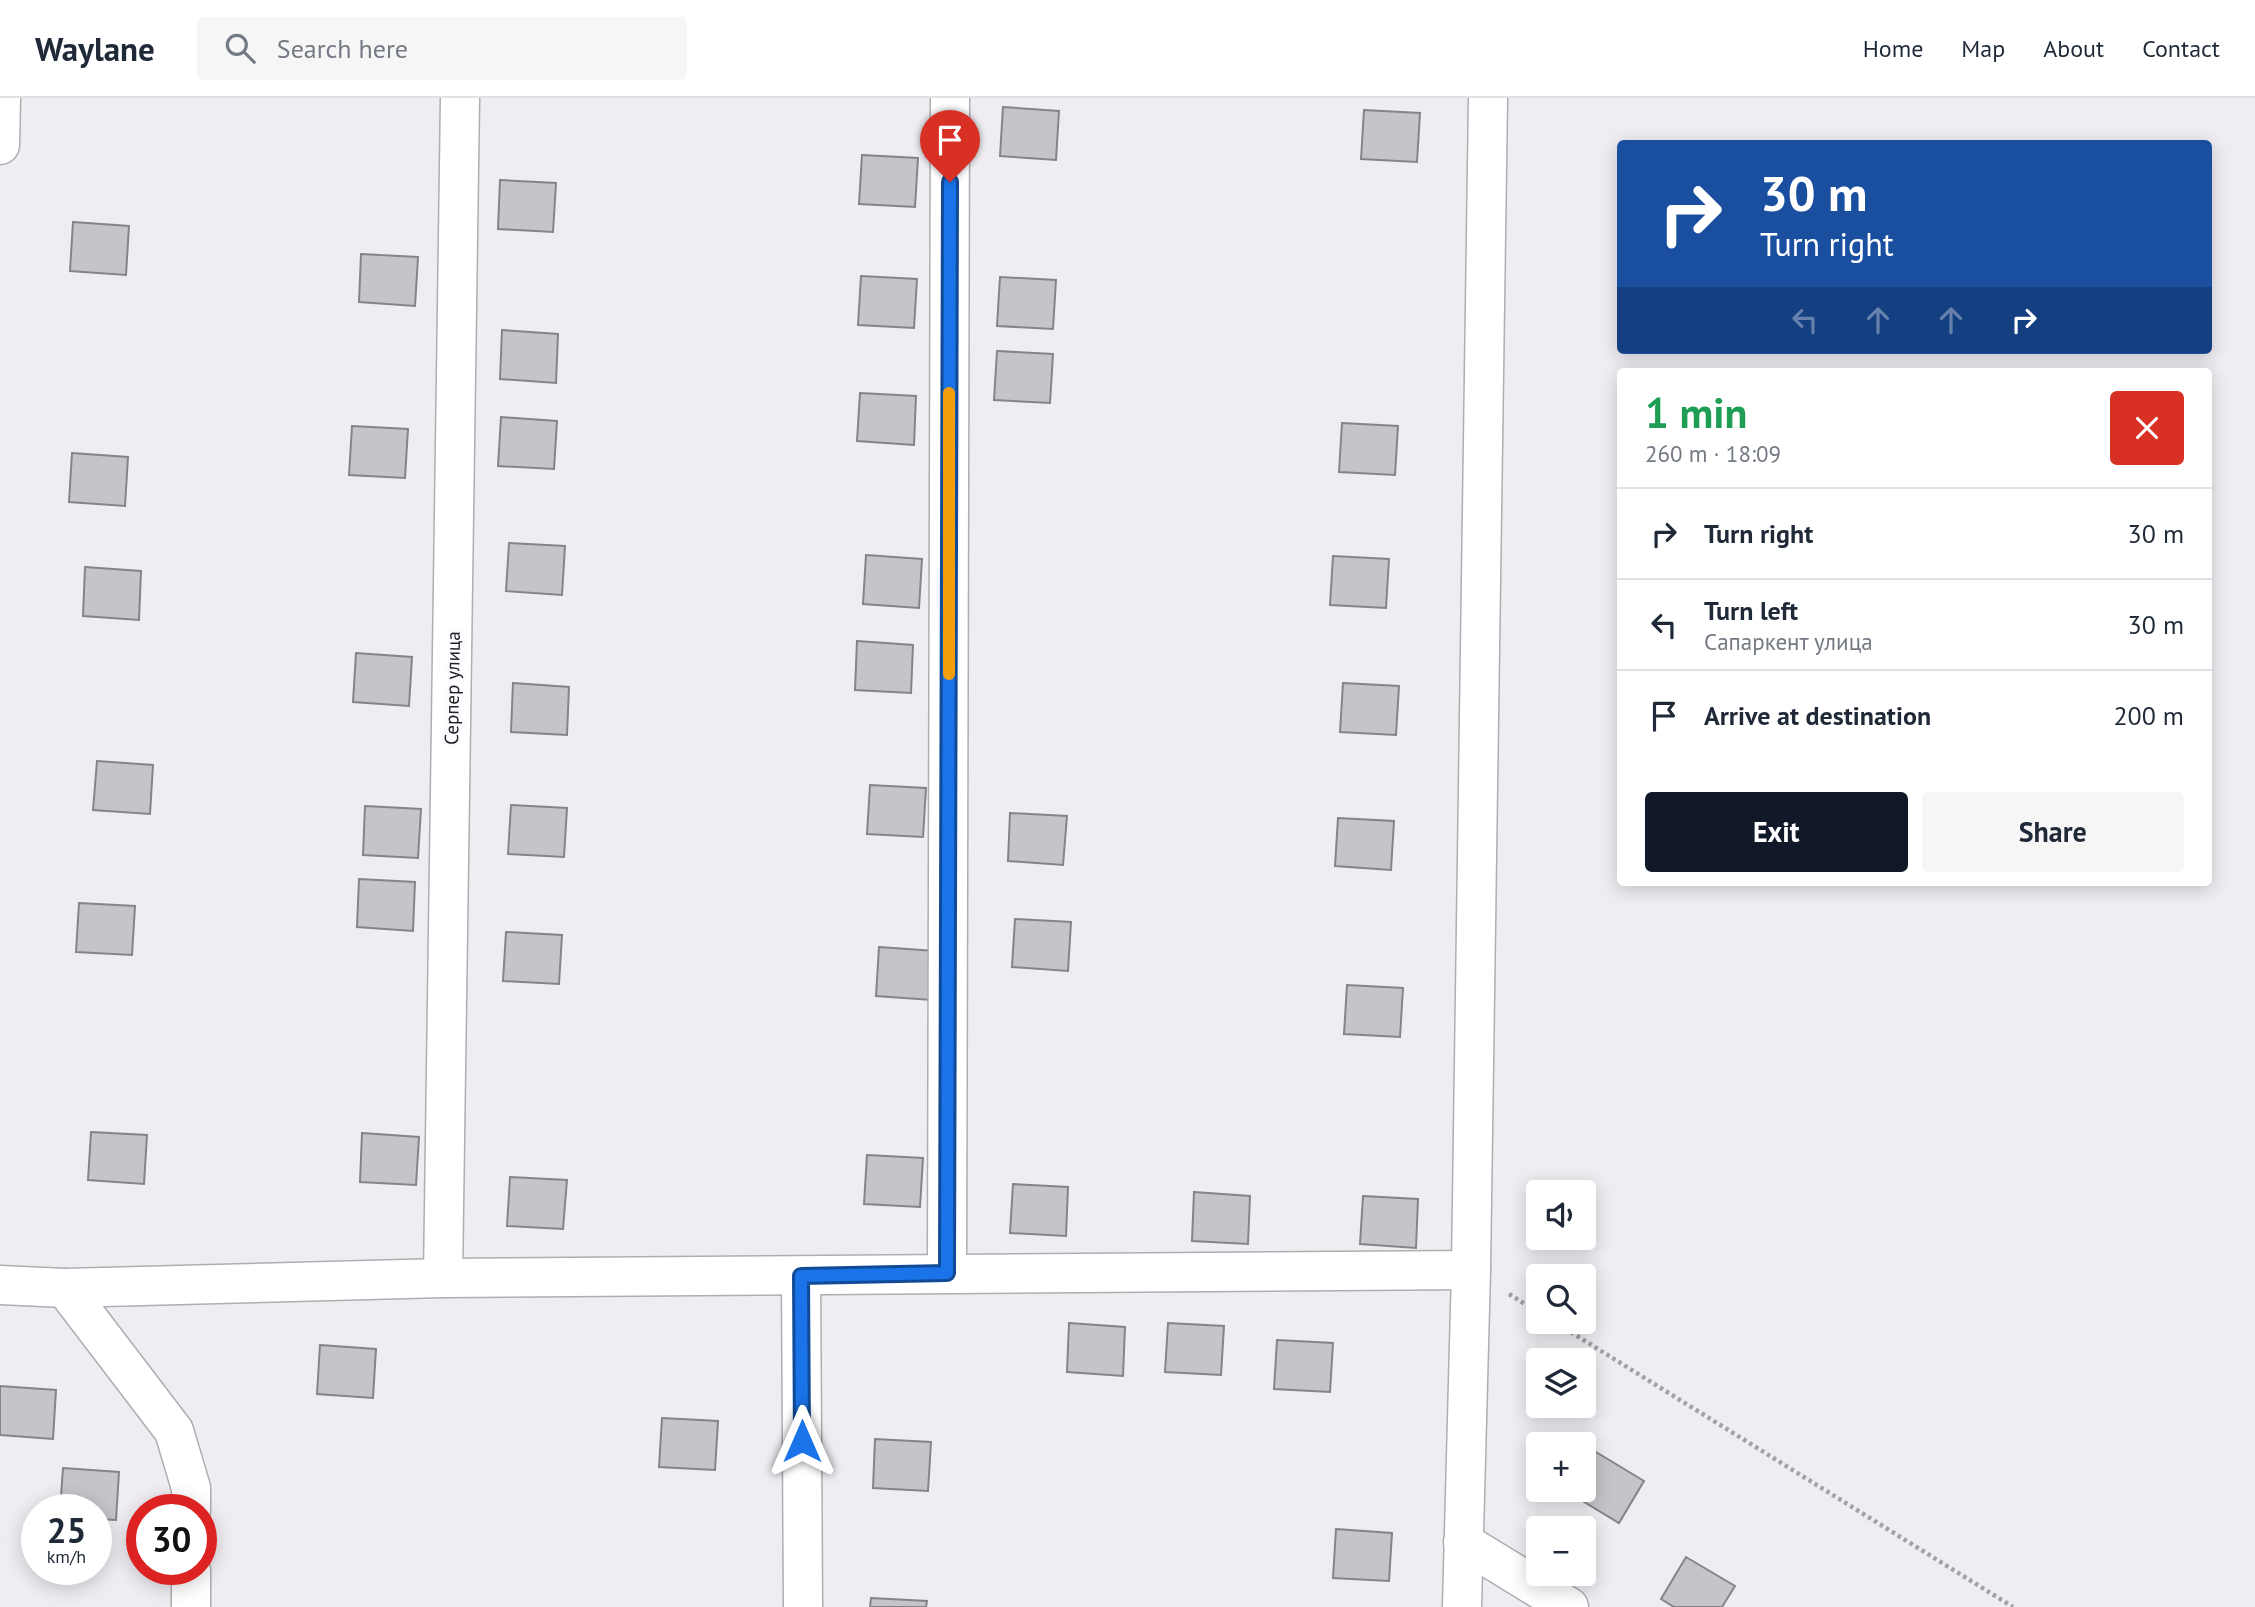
<!DOCTYPE html>
<meta charset="utf-8">
<style>
body{margin:0;font-family:"PT Sans",sans-serif;background:#f6f6f7;color:#1f2937;height:100vh;display:flex;flex-direction:column;font-size:26px;white-space:nowrap}
*{box-sizing:border-box;margin:0}
p{font-size:23px;color:#747a83}
.icon{flex:none;width:38px;height:38px;fill:none;stroke:currentColor;stroke-width:2;stroke-linecap:round;stroke-linejoin:round}
.map{position:relative;flex:1;overflow:hidden}
.panel{position:absolute;left:1617px;top:270px;width:595px;height:518px;display:flex;flex-direction:column;background:#fff;border-radius:7px;box-shadow:0 4px 18px #0003}
.panel>*{flex:none}
.hud{position:absolute;left:1617px;top:42px;width:595px;height:214px;border-radius:7px;box-shadow:0 4px 18px #0003;background:#1a4fa0;color:#fff;overflow:hidden}
.controls{position:absolute;left:1526px;top:1082px;display:grid;gap:14px}
.controls a{display:grid;place-items:center;width:70px;height:70px;border-radius:7px;background:#fff;box-shadow:0 4px 18px #0003;font-size:35px}
.speed{position:absolute;left:21px;top:1396px;display:flex;gap:14px;font-size:35px;font-weight:700;text-align:center}
.speed>*{display:grid;place-content:center;width:91px;height:91px;border-radius:50%;background:#fff;box-shadow:0 4px 18px #0003;line-height:1}
.speed small{font-size:18px;font-weight:400}
.speed .limit{border:10px solid #d22;background:#fff;color:#111}
.pin{position:absolute;display:grid;place-items:center;width:60px;height:60px;color:#fff;margin:-72px -30px;border-radius:50% 50% 50% 0;rotate:-45deg;box-shadow:0 0 7px #0007}
.pin .icon{rotate:45deg}
.me{position:absolute;width:77px;margin:-38px;rotate:0deg;stroke-linejoin:round;filter:drop-shadow(0 0 5px #0008)}
.turn{display:flex;align-items:center;gap:24px;height:147px;padding:0 28px;font-size:32px}
.turn .icon{width:91px;height:91px;stroke-width:2.5}
.turn b{display:block;font-size:49px;line-height:60px}
.lanes{display:flex;align-items:center;height:66px;padding:0 28px;background:#0003;justify-content:center;gap:35px;direction:ltr}
.lanes .off{opacity:.35}
.round{display:grid;place-items:center;flex:none;width:74px;height:74px;border-radius:7px;background:#f6f6f7}
.headline{display:flex;align-items:center;justify-content:space-between;height:119px;padding:0 28px}
h1{font-size:42px;font-weight:600;line-height:52px;color:#1e9e55}
.button{display:flex;gap:14px;margin-top:auto;padding:14px 28px}
.button a{flex:1;height:80px;border-radius:7px;background:#111827;color:#fff;font-size:28px;font-weight:600;line-height:80px;text-align:center}
.button a+a{background:#f6f6f7;color:#1f2937}
ul{padding:0;list-style:none}
li{display:flex;align-items:center;gap:21px;height:91px;padding:0 28px;border-top:2px solid #e0e1e3}
li div{flex:1}
li b{display:block;font-size:26px}
li em{font-style:normal}
header{display:flex;align-items:center;gap:42px;box-sizing:border-box;height:98px;padding:0 35px;background:#fff;border-bottom:2px solid #e0e1e3}
header strong{font-size:33px}
nav{display:flex;gap:38px;margin-inline-start:auto;font-size:24px}
.search{width:490px;height:63px;background:#f6f6f7;display:flex;align-items:center;gap:18px;box-sizing:border-box;padding:0 24px;border-radius:7px;color:#747a83;font-size:26px}
.map>svg:first-child{display:block}
.building{fill:#c7c4c9;stroke:#868488;stroke-width:2}
.lines{fill:none;stroke-linecap:round;stroke-linejoin:round}
.minor-casing{stroke:#afadb2;stroke-width:41}
.path{stroke:#a3a1a5;stroke-width:4.5;stroke-dasharray:3.5 3.5;stroke-linecap:butt}
.minor{stroke:#fff;stroke-width:38}
.route-casing{stroke:#114b97;stroke-width:18}
.route{stroke:#1a73e8;stroke-width:12}
.slow{stroke:#f59e0b;stroke-width:12}
.labels{text-anchor:middle;stroke-width:7;stroke-linejoin:round;paint-order:stroke}
.street-label{font-size:19px;fill:#212122;stroke:#fcfbff}
</style>
<header>
<strong>Waylane</strong>
<div class="search"><svg class="icon" aria-label="search" viewBox="0 0 24 24"><circle cx="10" cy="10" r="6"/><path d="M15 15l6 6"/></svg>Search here</div>
<nav><a>Home</a><a>Map</a><a>About</a><a>Contact</a></nav>
</header>
<div class="map">
<svg width="2255" height="1509" viewBox="0 0 2255 1509">
<rect width="100%" height="100%" fill="#efedf2"/>
<g class="building">
<polygon points="1003,9 1059,13 1056,62 1000,58"/>
<polygon points="1364,12 1420,15 1417,64 1361,61"/>
<polygon points="862,57 918,60 915,109 859,106"/>
<polygon points="500,82 556,85 553,134 498,131"/>
<polygon points="73,124 129,128 126,177 70,173"/>
<polygon points="361,156 418,159 415,208 359,204"/>
<polygon points="861,178 917,181 914,230 858,227"/>
<polygon points="1000,179 1056,182 1053,231 997,228"/>
<polygon points="502,232 558,236 556,285 500,281"/>
<polygon points="997,253 1053,256 1050,305 994,302"/>
<polygon points="860,295 916,298 914,347 857,343"/>
<polygon points="501,319 557,323 554,371 498,368"/>
<polygon points="1342,325 1398,328 1395,377 1339,374"/>
<polygon points="352,328 408,331 405,380 349,377"/>
<polygon points="72,355 128,359 125,408 69,404"/>
<polygon points="509,445 565,448 562,497 506,493"/>
<polygon points="866,457 922,461 919,510 863,506"/>
<polygon points="1333,458 1389,461 1386,510 1330,507"/>
<polygon points="85,469 141,473 139,522 83,518"/>
<polygon points="857,543 913,547 911,595 855,592"/>
<polygon points="356,555 412,559 409,608 353,604"/>
<polygon points="513,585 569,589 567,637 511,634"/>
<polygon points="1343,585 1399,588 1396,637 1340,634"/>
<polygon points="97,663 153,667 150,716 93,712"/>
<polygon points="870,687 926,690 923,739 867,736"/>
<polygon points="511,707 567,710 564,759 508,756"/>
<polygon points="365,708 421,711 418,760 363,757"/>
<polygon points="1010,715 1067,718 1063,767 1008,763"/>
<polygon points="1338,720 1394,723 1391,772 1335,768"/>
<polygon points="359,781 415,784 413,833 357,829"/>
<polygon points="79,805 135,808 132,857 76,854"/>
<polygon points="1015,821 1071,824 1068,873 1012,869"/>
<polygon points="506,834 562,837 559,886 503,883"/>
<polygon points="879,849 935,853 932,902 876,898"/>
<polygon points="1347,887 1403,890 1400,939 1344,936"/>
<polygon points="91,1034 147,1037 144,1086 88,1082"/>
<polygon points="362,1035 419,1039 416,1087 360,1084"/>
<polygon points="867,1057 923,1060 920,1109 864,1106"/>
<polygon points="510,1079 567,1082 563,1131 507,1128"/>
<polygon points="1013,1086 1068,1089 1066,1138 1010,1135"/>
<polygon points="1194,1094 1250,1098 1248,1146 1192,1143"/>
<polygon points="1363,1098 1418,1101 1416,1150 1360,1146"/>
<polygon points="1069,1225 1125,1229 1123,1278 1067,1274"/>
<polygon points="1168,1225 1224,1228 1221,1277 1165,1274"/>
<polygon points="1277,1242 1333,1245 1330,1294 1274,1291"/>
<polygon points="320,1247 376,1251 373,1300 317,1296"/>
<polygon points="0,1288 56,1292 53,1341 0,1337"/>
<polygon points="662,1320 718,1323 715,1372 659,1369"/>
<polygon points="875,1341 931,1344 928,1393 873,1390"/>
<polygon points="1596,1354 1644,1383 1619,1425 1571,1396 1574,1391 1584,1391 1584,1374"/>
<polygon points="63,1370 119,1374 116,1422 96,1421 96,1412 60,1412"/>
<polygon points="1336,1431 1392,1435 1389,1483 1333,1480"/>
<polygon points="1686,1459 1735,1488 1722,1509 1674,1509 1661,1501"/>
<polygon points="871,1500 927,1503 926,1509 870,1509"/>
</g>
<g class="lines">
<defs>
<g id="minor">
<polyline points="0,47 1,0"/>
<polyline points="947,1175 950,0"/>
<polyline points="801,1178 803,1509"/>
<polyline points="443,1180 460,0"/>
<polyline points="0,1187 65,1190 443,1180 1471,1172"/>
<polyline points="65,1190 174,1333 191,1390 191,1412"/>
<polyline points="1463,1444 1569,1509"/>
<polyline points="191,1509 191,1472"/>
<polyline points="1462,1509 1471,1172 1488,0"/>
</g>
</defs>
<use href="#minor" class="minor-casing"/>
<g class="path">
<polyline points="1509,1196 1538,1214"/>
<polyline points="1553,1223 2013,1509"/>
</g>
<use href="#minor" class="minor"/>
</g>
<g class="lines">
<defs>
<polyline id="route" points="802,1343 801,1178 947,1175 950,84"/>
</defs>
<use href="#route" class="route-casing"/>
<use href="#route" class="route"/>
<polyline class="slow" points="949,576 949,295"/>
</g>
<g class="labels">
<g class="street-label">
<text transform="translate(452 590) rotate(-89)" y="7">Серпер улица</text>
</g>
</g>
</svg>
<div class="controls">
<a><svg class="icon" aria-label="sound" viewBox="0 0 24 24"><path d="M4 9h4l5-4v14l-5-4H4zM17 9q2 3 0 6"/></svg></a>
<a><svg class="icon" aria-label="search" viewBox="0 0 24 24"><circle cx="10" cy="10" r="6"/><path d="M15 15l6 6"/></svg></a>
<a><svg class="icon" aria-label="layers" viewBox="0 0 24 24"><path d="M12 4l9 5-9 5-9-5zM3 14l9 5 9-5"/></svg></a>
<a>+</a>
<a>−</a>
</div>
<div class="speed"><div>25<small>km/h</small></div><div class="limit">30</div></div>
<div class="pin" style="left:950px;top:84px;background:#d93025"><svg class="icon" aria-label="arrive" viewBox="0 0 24 24"><path d="M6 21V4h12l-3 4 3 4H6"/></svg></div>
<svg class="me" style="left:802px;top:1343px" viewBox="-20 -20 40 40"><path d="M0-17L14 15 0 8-14 15z" fill="#1a73e8" stroke="#fff" stroke-width="4"/></svg>
<div class="hud">
<div class="turn"><svg class="icon" aria-label="right" viewBox="0 0 24 24"><path d="M7 20v-9h11M14 6l5 5-5 5"/></svg><div><b>30 m</b>Turn right</div></div>
<div class="lanes"><svg class="icon off" aria-label="left" viewBox="0 0 24 24"><path d="M17 20v-9H6M10 6l-5 5 5 5"/></svg><svg class="icon off" aria-label="ahead" viewBox="0 0 24 24"><path d="M12 20V5M6 11l6-6 6 6"/></svg><svg class="icon off" aria-label="ahead" viewBox="0 0 24 24"><path d="M12 20V5M6 11l6-6 6 6"/></svg><svg class="icon" aria-label="right" viewBox="0 0 24 24"><path d="M7 20v-9h11M14 6l5 5-5 5"/></svg></div>
</div>
<section class="panel">
<div class="headline"><div><h1>1 min</h1><p>260 m · 18:09</p></div><a class="round" style="background:#d93025;color:#fff"><svg class="icon" aria-label="close" viewBox="0 0 24 24"><path d="M6 6l12 12M18 6L6 18"/></svg></a></div>
<ul>
<li><svg class="icon" aria-label="right" viewBox="0 0 24 24"><path d="M7 20v-9h11M14 6l5 5-5 5"/></svg><div><b>Turn right</b></div><em>30 m</em></li>
<li><svg class="icon" aria-label="left" viewBox="0 0 24 24"><path d="M17 20v-9H6M10 6l-5 5 5 5"/></svg><div><b>Turn left</b><p>Сапаркент улица</p></div><em>30 m</em></li>
<li><svg class="icon" aria-label="arrive" viewBox="0 0 24 24"><path d="M6 21V4h12l-3 4 3 4H6"/></svg><div><b>Arrive at destination</b></div><em>200 m</em></li>
</ul>
<div class="button"><a>Exit</a><a>Share</a></div>
</section>
</div>
